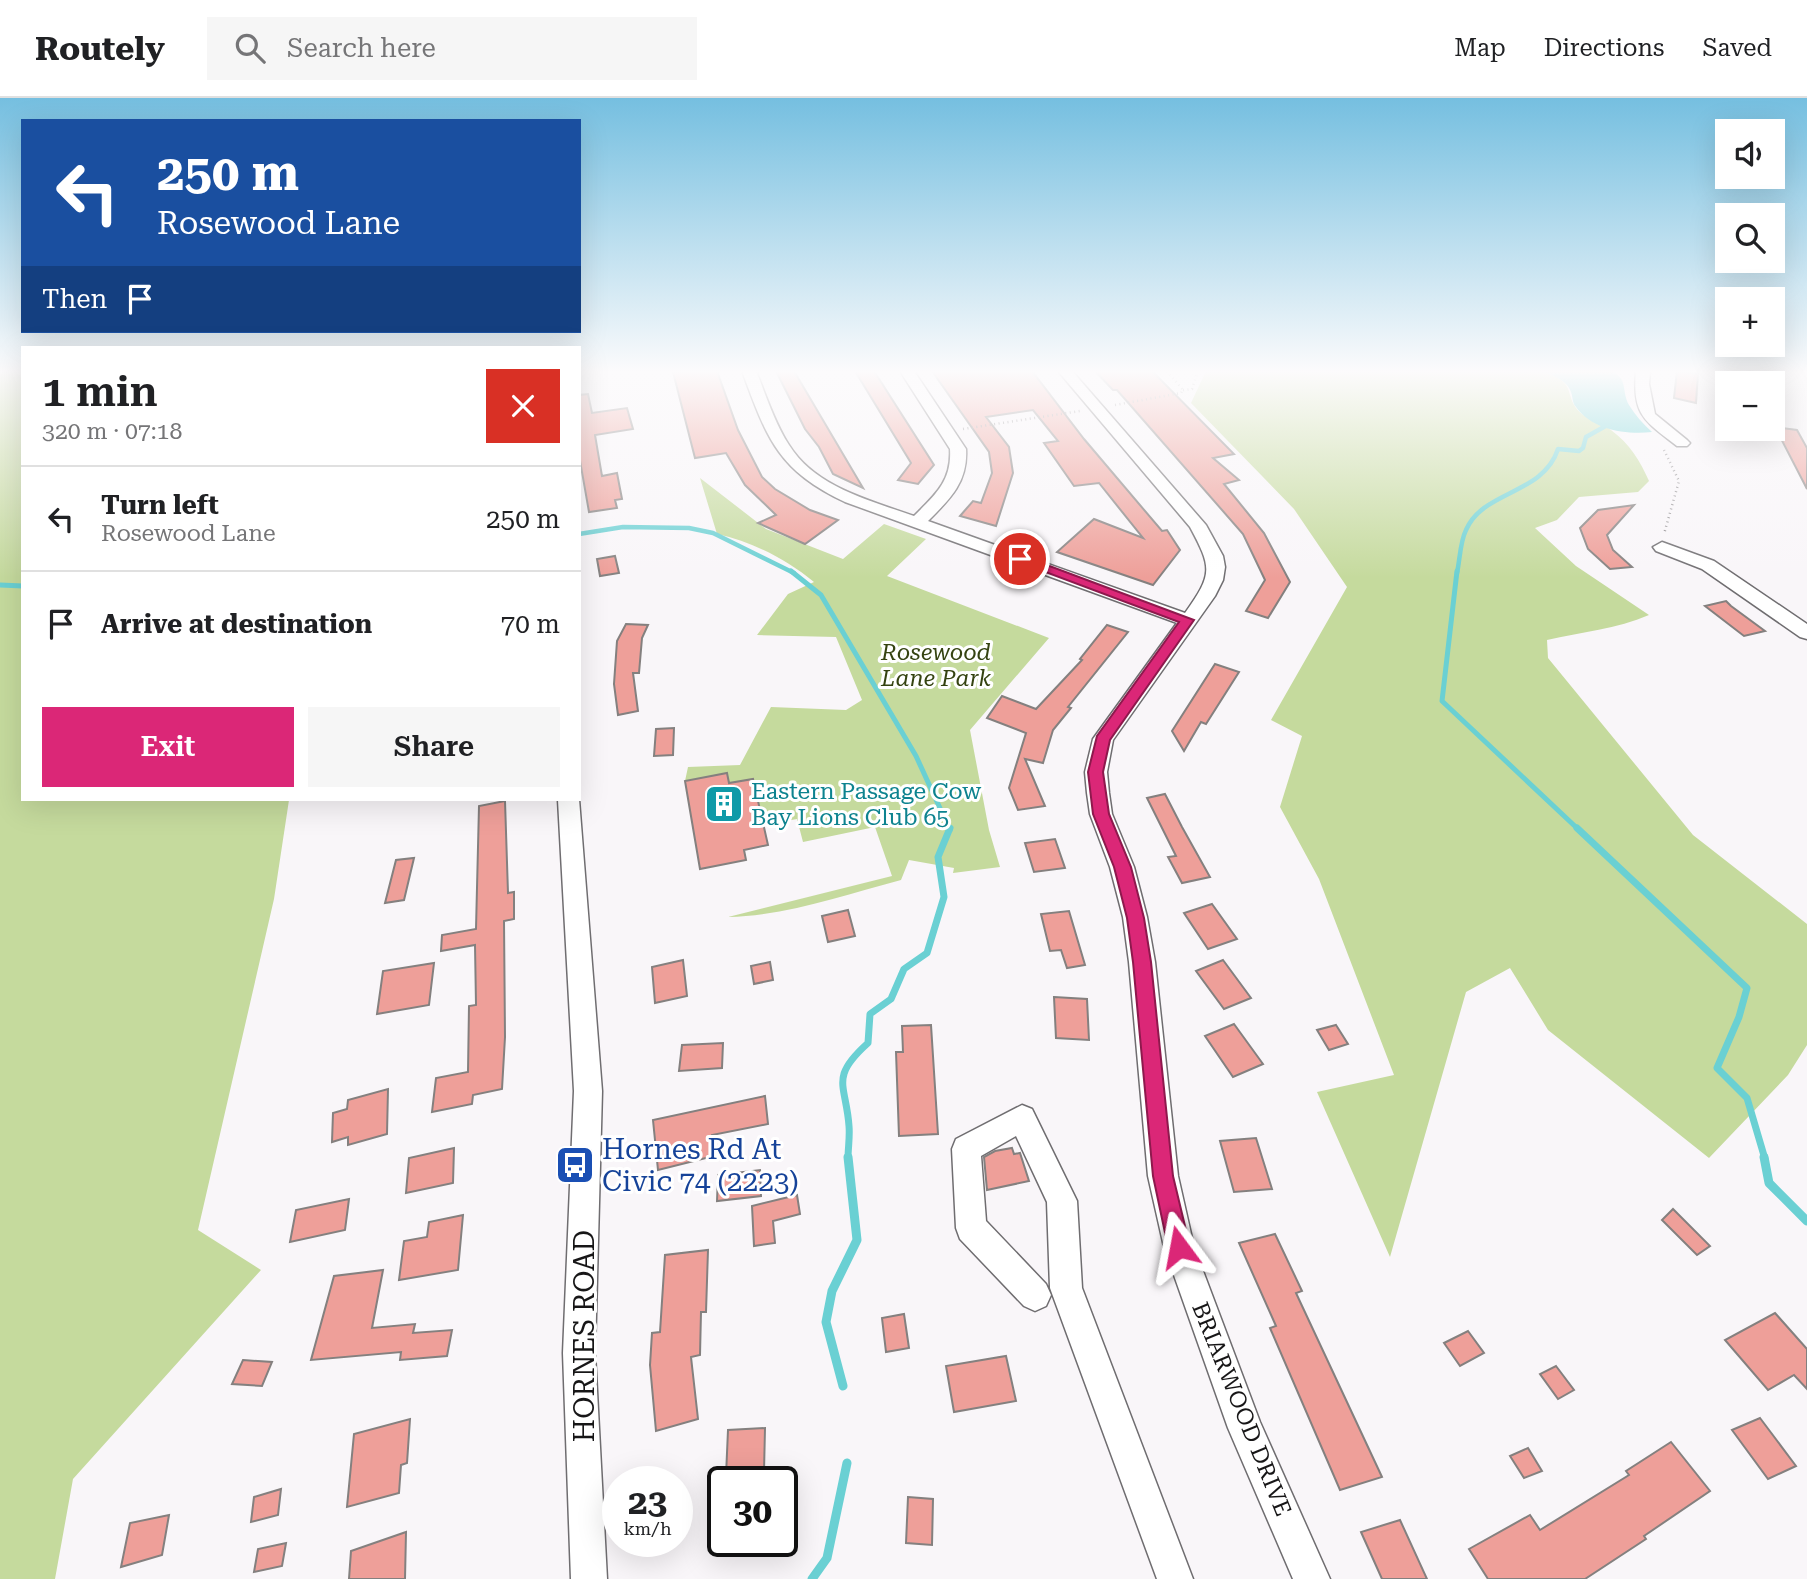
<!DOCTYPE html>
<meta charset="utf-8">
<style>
body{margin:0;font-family:"Roboto Serif",serif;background:#f6f6f6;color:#202124;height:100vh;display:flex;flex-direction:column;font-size:26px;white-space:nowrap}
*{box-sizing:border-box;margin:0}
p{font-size:23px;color:#757577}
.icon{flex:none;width:38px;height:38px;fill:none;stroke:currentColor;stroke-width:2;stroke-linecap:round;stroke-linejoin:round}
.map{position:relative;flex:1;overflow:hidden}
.sheet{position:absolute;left:21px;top:248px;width:560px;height:455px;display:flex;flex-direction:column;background:#fff;border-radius:0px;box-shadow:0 7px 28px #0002}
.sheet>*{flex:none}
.top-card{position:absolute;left:21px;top:21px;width:560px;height:214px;border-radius:0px;box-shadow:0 7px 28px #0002;background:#1a4fa0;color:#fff;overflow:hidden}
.controls{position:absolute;left:1715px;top:21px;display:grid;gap:14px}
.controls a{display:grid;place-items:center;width:70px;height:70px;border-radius:0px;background:#fff;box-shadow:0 7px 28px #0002;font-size:35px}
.speed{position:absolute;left:602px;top:1368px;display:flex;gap:14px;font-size:35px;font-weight:700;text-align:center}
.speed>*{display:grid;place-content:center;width:91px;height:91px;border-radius:50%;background:#fff;box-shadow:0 7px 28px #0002;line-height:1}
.speed small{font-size:18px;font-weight:400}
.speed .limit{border:4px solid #111;border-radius:10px;background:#fff;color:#111}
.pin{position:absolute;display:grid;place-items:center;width:60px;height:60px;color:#fff;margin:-30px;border:4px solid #fff;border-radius:50%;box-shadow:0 2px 7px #0007}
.me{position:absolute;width:77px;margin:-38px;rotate:347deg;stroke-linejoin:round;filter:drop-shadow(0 0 5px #0008)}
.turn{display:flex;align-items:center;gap:24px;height:147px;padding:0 21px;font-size:32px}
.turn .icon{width:91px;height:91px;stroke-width:2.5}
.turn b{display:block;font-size:49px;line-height:60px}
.then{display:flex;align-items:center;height:66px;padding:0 21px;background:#0003;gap:14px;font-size:26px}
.round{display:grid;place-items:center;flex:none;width:74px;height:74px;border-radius:0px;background:#f6f6f6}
.summary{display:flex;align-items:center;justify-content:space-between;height:119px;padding:0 21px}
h1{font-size:42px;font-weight:600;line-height:52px}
.cta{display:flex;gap:14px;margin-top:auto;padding:14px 21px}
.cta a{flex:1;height:80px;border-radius:0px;background:#db2777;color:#fff;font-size:28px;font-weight:600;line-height:80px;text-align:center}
.cta a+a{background:#f6f6f6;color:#202124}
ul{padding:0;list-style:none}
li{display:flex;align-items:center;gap:21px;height:105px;padding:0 21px;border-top:2px solid #e0e0e0}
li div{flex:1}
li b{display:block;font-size:26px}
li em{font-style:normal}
header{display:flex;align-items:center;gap:42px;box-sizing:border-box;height:98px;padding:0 35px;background:#fff;border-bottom:2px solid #e0e0e0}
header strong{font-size:33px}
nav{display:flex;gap:38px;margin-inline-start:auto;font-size:24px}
.search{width:490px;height:63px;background:#f6f6f6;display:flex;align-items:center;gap:18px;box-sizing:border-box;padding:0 24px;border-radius:0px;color:#757577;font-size:26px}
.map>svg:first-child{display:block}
.green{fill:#c5da9d}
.water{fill:#6ad0d3}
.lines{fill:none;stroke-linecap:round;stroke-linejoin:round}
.stream-far3{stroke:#6ad0d3;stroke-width:4.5}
.stream-far2{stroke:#6ad0d3;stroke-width:5}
.stream-far1{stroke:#6ad0d3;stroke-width:7}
.stream{stroke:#6ad0d3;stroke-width:9}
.building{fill:#ee9f99;stroke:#84807f;stroke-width:2}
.minor-casing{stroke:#6f6d70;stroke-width:3}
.path{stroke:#8e8c8e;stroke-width:2.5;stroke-dasharray:1 3.5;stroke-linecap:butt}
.minor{fill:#fff;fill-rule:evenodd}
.route{fill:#db2777;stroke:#8e194d;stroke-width:2}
.labels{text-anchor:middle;stroke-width:6;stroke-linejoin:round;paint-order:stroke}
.park-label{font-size:23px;font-style:italic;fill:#354311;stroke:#fff}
.culture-label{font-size:23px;fill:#0d838f;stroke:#fff;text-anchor:start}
.street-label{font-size:23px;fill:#171617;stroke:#fff}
.near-transit-label{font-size:28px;fill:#164399;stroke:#fff;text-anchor:start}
.near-street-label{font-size:28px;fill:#171617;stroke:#fff}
</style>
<header>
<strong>Routely</strong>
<div class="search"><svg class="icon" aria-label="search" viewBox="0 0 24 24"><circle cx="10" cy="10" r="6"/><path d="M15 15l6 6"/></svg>Search here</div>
<nav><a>Map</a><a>Directions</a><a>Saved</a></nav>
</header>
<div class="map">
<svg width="1807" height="1481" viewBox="0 0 1807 1481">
<rect width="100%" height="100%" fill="#f9f6f9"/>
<g class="green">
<polygon points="0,273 23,273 23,702 289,702 274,801 198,1132 261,1172 73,1381 55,1481 0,1481"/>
<path d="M1206 273H1540C1581 284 1561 298 1582 316 1591 323 1602 325 1611 332 1630 346 1640 363 1649 383L1638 394 1579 399 1557 422 1535 430 1576 468 1649 517C1617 531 1581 534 1547 542L1548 560 1693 737 1807 826V947L1788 977 1709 1060 1548 932 1510 870 1466 894 1390 1159 1317 994 1394 977 1319 781 1280 709 1302 638 1271 622 1347 489 1294 411 1191 305Z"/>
<path d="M700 380 766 431 843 461 884 426 926 441 887 478 1049 540 970 632 989 732 1000 769 953 775 954 770 909 762 901 782C844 797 786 818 728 819L892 778 875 729 803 744 797 721 764 727 753 681 729 685 727 675 685 683 688 669 740 667 771 609 846 612 862 602 836 539 757 537 788 496 814 484C786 461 753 444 717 436Z"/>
</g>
<path class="water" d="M1540 273H1611C1629 281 1621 293 1629 307 1635 317 1643 326 1652 334 1627 337 1592 332 1576 309 1572 305 1573 299 1571 294 1567 282 1551 276 1540 273Z"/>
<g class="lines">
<g class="stream-far3">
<polyline points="579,436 623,429 689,430 713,435 794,475"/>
<path d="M1457 475C1460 461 1460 444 1466 432 1483 392 1543 397 1558 351L1579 353 1583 350 1586 339 1611 325"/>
</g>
<g class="stream-far2">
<polyline points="791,473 821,497 916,658 950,732"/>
<polyline points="1457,473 1442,603 1579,732"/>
<polyline points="0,487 23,488"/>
</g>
<g class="stream-far1">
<polyline points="1577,730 1747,890 1739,919 1717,970 1747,1000 1765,1061"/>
<path d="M848 1061C848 1050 850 1039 849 1028 846 986 829 980 868 945L870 916 891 901 904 871 927 855 944 799 938 759 950 730"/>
</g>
<g class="stream">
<polyline points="1764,1059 1769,1085 1807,1123"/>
<polyline points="843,1288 826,1224 832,1193 857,1142 848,1059"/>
<polyline points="812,1481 827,1460 847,1365"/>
</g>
</g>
<g class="building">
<polygon points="687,273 717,273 738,332 762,379 775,391 810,412 838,422 805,446 758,425 776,417 745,387 726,355 695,360 673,274"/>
<polygon points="776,273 794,273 863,390 833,376 819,349 805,331"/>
<polygon points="855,273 874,273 934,367 918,386 898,382 911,365"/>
<polygon points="932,273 1032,273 1084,341 1162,433 1167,432 1180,452 1153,487 1057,454 1094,421 1143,440 1099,385 1074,388 1044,345 1058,343 1033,312 986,319 1009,349 1013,375 996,428 960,418 973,403 981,405 992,375 989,354"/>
<polygon points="1095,273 1152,273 1234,356 1213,360 1239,382 1224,386 1264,435 1290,484 1268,520 1246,513 1265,482 1243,436 1117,292 1113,292"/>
<polygon points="1677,273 1698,276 1696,305 1674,300"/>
<polygon points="588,296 592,315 627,310 633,331 595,337 602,378 617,375 622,401 615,402 617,410 589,414 579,357 579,297"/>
<polygon points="1775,329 1797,332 1807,350 1807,391"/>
<polygon points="1634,407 1607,437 1613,452 1632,469 1610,471 1588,451 1580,430 1598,412"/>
<polygon points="615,458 619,475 600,478 597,461"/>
<polygon points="1726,503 1731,508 1765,533 1744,538 1705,508"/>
<polygon points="626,526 648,527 642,540 639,575 633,575 638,613 618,617 614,586 617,543"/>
<polygon points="1107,527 1128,534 1068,609 1071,610 1053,632 1043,665 1025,661 1045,708 1018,712 1009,690 1026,635 987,620 1002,598 1036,611 1082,562 1080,561"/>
<polygon points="1215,566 1239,574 1206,626 1201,624 1184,653 1172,633"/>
<polygon points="674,630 673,657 654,658 656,631"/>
<polygon points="727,675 729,685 753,681 768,747 744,752 746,762 700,771 685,683"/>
<polygon points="1165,696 1182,729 1210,779 1182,785 1168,759 1176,758 1147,700"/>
<polygon points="505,703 508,795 514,794 514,821 504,823 505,939 502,991 473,997 472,1006 432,1014 436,980 468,974 469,908 476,907 475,847 441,853 442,837 476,831 479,708"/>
<polygon points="1055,741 1065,770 1034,774 1025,745"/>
<polygon points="414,760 404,802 385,805 396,762"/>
<polygon points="1212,806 1237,841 1208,851 1184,815"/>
<polygon points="848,812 855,838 828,844 822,818"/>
<polygon points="1069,813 1085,867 1067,870 1061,852 1050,853 1041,816"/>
<polygon points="683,862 687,898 655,905 652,869"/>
<polygon points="1223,862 1251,900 1224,911 1196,873"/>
<polygon points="770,864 773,882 754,886 751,868"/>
<polygon points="434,865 429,907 377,916 383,873"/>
<polygon points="1054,899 1087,901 1089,942 1056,940"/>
<polygon points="1234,926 1263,966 1233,979 1205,938"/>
<polygon points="931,927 938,1036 899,1038 896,954 903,954 902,928"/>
<polygon points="1336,927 1348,946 1329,952 1317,932"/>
<polygon points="723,945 722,970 679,973 682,947"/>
<polygon points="388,991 387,1036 348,1047 348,1039 332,1044 333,1015 347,1011 348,1002"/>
<polygon points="765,998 768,1026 712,1037 714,1058 658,1072 653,1022"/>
<polygon points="1256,1040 1272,1091 1234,1094 1220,1043"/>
<polygon points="454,1050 453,1085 406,1095 409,1060"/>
<polygon points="1012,1050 1014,1056 1020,1055 1029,1083 987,1092 984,1059 995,1053"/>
<polygon points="760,1072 761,1098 717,1103 718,1077"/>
<polygon points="797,1097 800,1116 773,1123 775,1145 754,1148 752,1108"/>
<polygon points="349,1101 345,1132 290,1144 296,1112"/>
<polygon points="1673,1111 1710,1148 1697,1157 1662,1122"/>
<polygon points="463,1117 458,1172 399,1182 404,1143 427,1139 429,1124"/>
<polygon points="1275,1136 1302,1193 1296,1195 1382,1379 1340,1392 1270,1230 1276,1228 1239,1145"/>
<polygon points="708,1152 706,1214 701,1214 700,1257 691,1259 698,1321 656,1333 650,1267 652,1235 660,1234 665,1157"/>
<polygon points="383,1172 372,1230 415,1226 413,1235 452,1232 447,1258 400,1262 401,1254 311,1262 334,1178"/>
<polygon points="1775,1215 1807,1251 1807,1291 1794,1277 1768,1292 1725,1242"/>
<polygon points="904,1216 909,1250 886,1254 882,1220"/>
<polygon points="1468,1233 1484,1255 1460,1268 1444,1245"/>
<polygon points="1006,1258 1016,1303 954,1314 946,1268"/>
<polygon points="243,1262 272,1264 262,1288 232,1286"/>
<polygon points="1556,1268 1574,1292 1558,1301 1540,1276"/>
<polygon points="1760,1320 1796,1368 1768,1381 1732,1332"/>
<polygon points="410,1321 407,1365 401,1367 399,1395 347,1409 354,1336"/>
<polygon points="765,1330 764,1374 726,1378 728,1332"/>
<polygon points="1671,1344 1710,1393 1644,1438 1646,1441 1585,1481 1488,1481 1469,1451 1530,1417 1540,1432 1629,1377 1626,1373"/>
<polygon points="1528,1350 1542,1373 1524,1380 1510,1358"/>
<polygon points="281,1391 278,1417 251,1424 254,1399"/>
<polygon points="908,1399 933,1401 932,1447 906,1445"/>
<polygon points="169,1417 162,1457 121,1469 130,1425"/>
<polygon points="1400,1422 1427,1481 1382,1481 1361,1434"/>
<polygon points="406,1434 405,1481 349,1481 351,1453"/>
<polygon points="286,1445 282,1468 254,1474 258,1451"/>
</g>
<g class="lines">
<defs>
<g id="minor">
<path d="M742 273H756C766 297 774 324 789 347 815 389 869 402 914 418 935 397 952 383 950 351L900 273H914L966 351C968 384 950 401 928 423L1185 515C1213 476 1212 470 1190 429L1058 273H1072L1206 427 1223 458 1225 469 1223 482 1215 498 1113 642 1107 674 1109 695 1112 716 1134 769 1147 819 1155 864 1178 1078 1194 1149 1260 1324 1330 1481H1293L1228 1330 1164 1149 1148 1078 1129 864 1123 819 1110 769 1090 716 1087 695 1085 674 1093 641 1177 525 845 404C777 372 767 340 742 273Z"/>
<path d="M1636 273H1650L1649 286 1655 316 1687 342 1690 345 1687 348H1677C1645 323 1632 318 1636 273Z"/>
<polygon points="1662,444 1714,463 1807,526 1807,541 1800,539 1702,471 1656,453 1653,449"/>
<polygon points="579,701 602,993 595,1255 607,1481 571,1481 563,1255 574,993 558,702"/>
<polygon points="1022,1007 1032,1011 1077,1103 1082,1190 1193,1481 1157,1481 1050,1190 1047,1104 1016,1038 981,1058 986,1123 1046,1186 1051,1197 1046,1208 1035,1213 1024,1208 960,1141 956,1130 952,1051 956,1041"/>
</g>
</defs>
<use href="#minor" class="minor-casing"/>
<g class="path">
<polyline points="1183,292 1192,291 1198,273"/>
<polyline points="1115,307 1181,295 1183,292 1167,273"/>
<polyline points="963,331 1080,313"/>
<polyline points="1664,352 1679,383 1664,436"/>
</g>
<use href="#minor" class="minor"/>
</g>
<linearGradient id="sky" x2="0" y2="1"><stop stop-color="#75bfe0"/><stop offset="0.57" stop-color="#fcfbfc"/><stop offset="1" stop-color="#fcfbfc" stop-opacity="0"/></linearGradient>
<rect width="1807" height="480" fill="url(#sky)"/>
<polygon class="route" points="1020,457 1194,522 1110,642 1103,674 1109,716 1131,769 1144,820 1151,864 1173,1078 1190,1149 1187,1156 1179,1160 1172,1156 1168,1149 1153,1078 1133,864 1127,820 1114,769 1093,716 1088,674 1097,638 1179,524 1016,463 1016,458"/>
<defs>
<symbol id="building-square" viewBox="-11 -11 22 22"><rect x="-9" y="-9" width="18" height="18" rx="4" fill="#0f9aa8" stroke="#fff"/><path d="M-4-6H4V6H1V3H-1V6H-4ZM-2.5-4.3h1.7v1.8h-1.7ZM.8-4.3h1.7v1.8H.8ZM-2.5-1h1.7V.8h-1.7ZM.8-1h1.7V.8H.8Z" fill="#fff"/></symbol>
<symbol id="bus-square" viewBox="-11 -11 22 22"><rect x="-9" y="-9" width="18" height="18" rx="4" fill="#1a4fb4" stroke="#fff"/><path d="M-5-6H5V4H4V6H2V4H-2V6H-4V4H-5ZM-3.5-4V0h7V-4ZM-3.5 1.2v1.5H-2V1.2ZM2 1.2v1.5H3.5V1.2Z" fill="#fff"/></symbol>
</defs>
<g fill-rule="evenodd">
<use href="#building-square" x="702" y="684" width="44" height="44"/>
<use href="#bus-square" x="553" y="1045" width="44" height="44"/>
</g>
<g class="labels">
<g class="park-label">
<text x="936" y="562">Rosewood<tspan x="936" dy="26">Lane Park</tspan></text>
</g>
<g class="culture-label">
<text x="751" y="701">Eastern Passage Cow<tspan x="751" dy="26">Bay Lions Club 65</tspan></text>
</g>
<g class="street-label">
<text transform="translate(1242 1311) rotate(68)" y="8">BRIARWOOD DRIVE</text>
</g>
<g class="near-transit-label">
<text x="602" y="1061">Hornes Rd At<tspan x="602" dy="32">Civic 74 (2223)</tspan></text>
</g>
<g class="near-street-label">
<text transform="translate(584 1238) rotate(-90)" y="10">HORNES ROAD</text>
</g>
</g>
</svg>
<div class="controls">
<a><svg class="icon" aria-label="sound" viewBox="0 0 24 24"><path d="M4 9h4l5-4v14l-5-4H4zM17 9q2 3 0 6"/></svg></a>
<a><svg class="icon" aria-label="search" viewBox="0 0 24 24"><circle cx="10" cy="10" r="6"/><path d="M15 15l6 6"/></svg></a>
<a>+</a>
<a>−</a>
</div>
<div class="speed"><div>23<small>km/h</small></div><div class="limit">30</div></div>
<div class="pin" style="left:1020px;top:461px;background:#d93025"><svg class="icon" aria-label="arrive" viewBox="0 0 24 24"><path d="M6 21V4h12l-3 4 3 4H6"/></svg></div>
<svg class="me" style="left:1179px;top:1149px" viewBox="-20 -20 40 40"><path d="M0-17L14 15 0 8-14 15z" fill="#db2777" stroke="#fff" stroke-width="4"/></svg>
<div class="top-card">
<div class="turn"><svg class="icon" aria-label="left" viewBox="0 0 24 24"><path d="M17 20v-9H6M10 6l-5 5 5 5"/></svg><div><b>250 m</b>Rosewood Lane</div></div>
<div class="then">Then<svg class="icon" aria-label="arrive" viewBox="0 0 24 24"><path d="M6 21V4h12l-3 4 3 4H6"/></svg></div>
</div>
<section class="sheet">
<div class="summary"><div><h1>1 min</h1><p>320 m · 07:18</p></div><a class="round" style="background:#d93025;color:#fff"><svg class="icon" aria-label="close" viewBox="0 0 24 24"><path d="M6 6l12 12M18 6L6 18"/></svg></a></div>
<ul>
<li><svg class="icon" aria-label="left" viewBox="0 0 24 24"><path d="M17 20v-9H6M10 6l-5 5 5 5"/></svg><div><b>Turn left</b><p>Rosewood Lane</p></div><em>250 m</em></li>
<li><svg class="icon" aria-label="arrive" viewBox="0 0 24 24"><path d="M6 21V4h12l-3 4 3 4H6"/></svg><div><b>Arrive at destination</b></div><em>70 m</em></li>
</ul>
<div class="cta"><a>Exit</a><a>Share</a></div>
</section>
</div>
